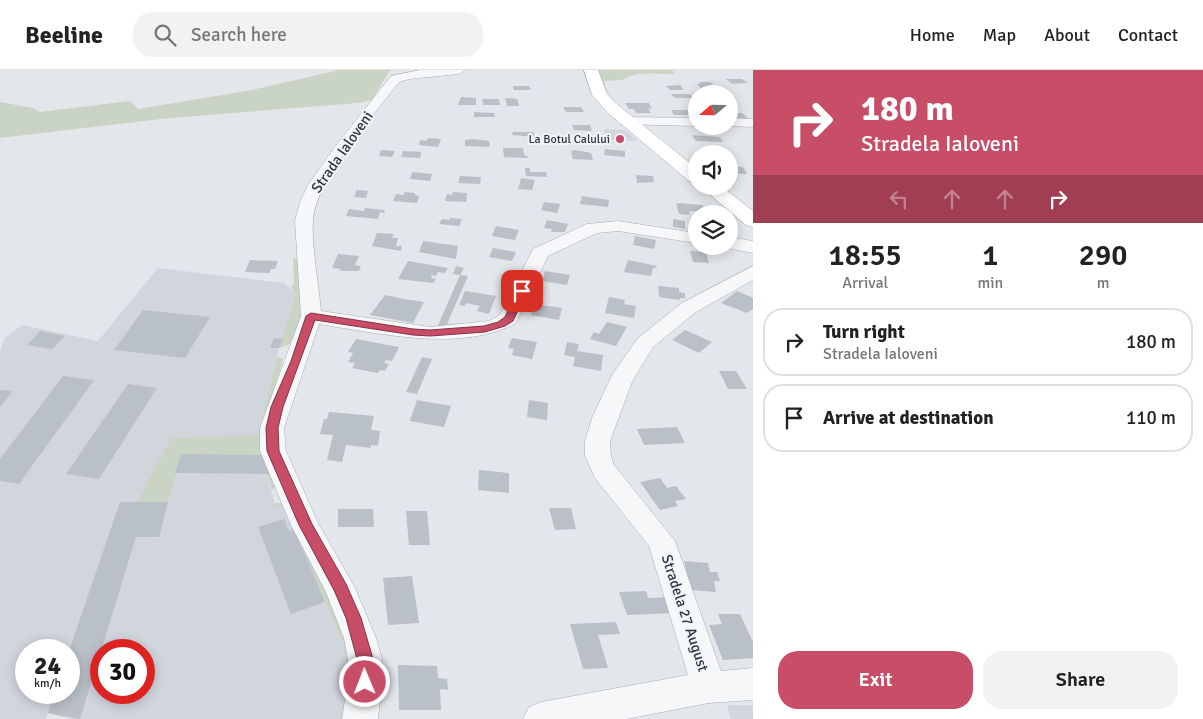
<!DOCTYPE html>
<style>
body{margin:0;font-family:Signika,sans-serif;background:#f2f2f2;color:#222;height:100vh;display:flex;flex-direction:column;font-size:19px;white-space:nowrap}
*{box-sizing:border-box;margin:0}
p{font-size:16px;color:#767676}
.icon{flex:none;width:28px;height:28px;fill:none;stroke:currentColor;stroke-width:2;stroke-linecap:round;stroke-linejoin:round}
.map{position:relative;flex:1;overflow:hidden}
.drawer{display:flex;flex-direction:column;background:#fff;width:450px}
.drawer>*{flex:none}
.hud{background:#c84e67;color:#fff;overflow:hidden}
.needle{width:32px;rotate:250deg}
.tools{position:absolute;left:688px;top:15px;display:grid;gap:10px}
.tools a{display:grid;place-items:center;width:50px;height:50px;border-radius:50%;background:#fff;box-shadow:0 2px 12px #0003;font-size:25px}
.speed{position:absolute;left:15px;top:569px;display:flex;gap:10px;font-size:25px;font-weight:700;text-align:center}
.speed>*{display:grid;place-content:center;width:65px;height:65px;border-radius:50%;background:#fff;box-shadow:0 2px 12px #0003;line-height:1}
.speed small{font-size:12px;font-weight:400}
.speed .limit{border:8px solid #d22;background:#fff;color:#111}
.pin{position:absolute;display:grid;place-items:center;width:42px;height:42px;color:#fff;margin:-21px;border-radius:10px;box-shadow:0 2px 8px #0006}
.me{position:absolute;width:55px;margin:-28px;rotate:359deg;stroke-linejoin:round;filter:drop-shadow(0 0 4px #0008)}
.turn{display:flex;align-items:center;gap:18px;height:105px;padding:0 25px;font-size:22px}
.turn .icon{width:65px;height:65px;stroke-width:2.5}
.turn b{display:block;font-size:35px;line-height:42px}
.lanes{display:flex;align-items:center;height:48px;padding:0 25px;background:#0003;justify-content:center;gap:25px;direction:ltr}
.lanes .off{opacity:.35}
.eta{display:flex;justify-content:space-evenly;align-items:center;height:85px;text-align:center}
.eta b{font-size:30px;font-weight:600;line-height:35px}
.button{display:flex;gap:10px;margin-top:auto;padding:10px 25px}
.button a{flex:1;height:58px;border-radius:20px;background:#c84e67;color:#fff;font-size:20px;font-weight:600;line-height:58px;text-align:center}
.button a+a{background:#f2f2f2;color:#222}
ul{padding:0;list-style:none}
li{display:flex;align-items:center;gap:15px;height:68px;margin:0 10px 8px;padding:0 15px;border:2px solid #e0e0e0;border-radius:20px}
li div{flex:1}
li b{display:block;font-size:19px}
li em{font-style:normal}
header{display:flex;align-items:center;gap:30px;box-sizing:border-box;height:70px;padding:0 25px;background:#fff;border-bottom:1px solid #e0e0e0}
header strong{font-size:24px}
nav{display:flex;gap:28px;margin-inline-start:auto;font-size:18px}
.search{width:350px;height:45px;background:#f2f2f2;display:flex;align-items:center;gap:12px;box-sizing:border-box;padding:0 18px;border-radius:20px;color:#767676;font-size:19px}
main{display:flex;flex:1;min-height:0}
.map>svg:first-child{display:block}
.built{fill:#d1d5dc;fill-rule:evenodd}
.green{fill:#c9d4c4}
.building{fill:#bac0c7}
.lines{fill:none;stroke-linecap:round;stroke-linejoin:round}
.minor-casing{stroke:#a8adb4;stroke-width:1}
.major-casing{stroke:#a2abb5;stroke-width:1}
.minor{fill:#f5f7f9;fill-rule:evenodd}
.major{fill:#fff;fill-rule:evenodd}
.route{fill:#c84e67;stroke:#823343}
.poi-dot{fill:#c84e67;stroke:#f2f5f8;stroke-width:2}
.labels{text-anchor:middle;stroke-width:4;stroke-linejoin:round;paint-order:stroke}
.far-poi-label{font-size:12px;fill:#2b3542;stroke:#f2f5f8;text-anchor:end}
.street-label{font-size:15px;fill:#2b3542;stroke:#f2f5f8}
</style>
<header>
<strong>Beeline</strong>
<div class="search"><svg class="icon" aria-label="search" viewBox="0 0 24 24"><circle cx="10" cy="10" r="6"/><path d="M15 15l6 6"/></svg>Search here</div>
<nav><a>Home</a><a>Map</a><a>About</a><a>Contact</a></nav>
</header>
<main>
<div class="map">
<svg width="753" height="649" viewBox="0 0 753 649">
<rect width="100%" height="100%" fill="#e3e6ea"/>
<g class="built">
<polygon points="604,59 625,60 638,71 607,70"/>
<path d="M158 198 284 213 296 223 279 278 257 370 270 404 268 408 275 435 284 436 352 594 340 649H71L48 643 46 649H0V281L5 268 22 255 98 271ZM26 580H69V622H26ZM101 580H144V622H101Z"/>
<polygon points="727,635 753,635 753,649 731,649"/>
</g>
<g class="green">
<polygon points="339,0 390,0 372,30 358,33 170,48 0,68 0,32 33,38 40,42 130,31 138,39 252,20"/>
<path d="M599 0H672L675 4C661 5 633 0 623 10L604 11 607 21 615 31 601 15Z"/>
<polygon points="293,188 303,190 303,248 296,272 279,278 296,223 291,217 294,214"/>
<polygon points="277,287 283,289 261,371 279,415 272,420 268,407 270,403 263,385 181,384 168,432 137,432 171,368 258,365"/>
<polygon points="275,433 286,433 359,591 347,649 340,649 352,594 284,436 275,436"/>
</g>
<g class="building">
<polygon points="726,9 742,9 748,13 732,14"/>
<polygon points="699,12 710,12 716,17 701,18 696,14 700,14"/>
<polygon points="680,15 684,20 670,20 666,16"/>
<polygon points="513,16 529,16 531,20 514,20"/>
<polygon points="671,24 690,24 694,28 675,28"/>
<polygon points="461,27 476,28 476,35 458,35"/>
<polygon points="505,28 517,29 519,36 507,36"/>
<polygon points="482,29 499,29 500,35 483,35"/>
<polygon points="625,33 649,33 652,39 648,38 651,43 636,43 634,39 629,39"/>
<polygon points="563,37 581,37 584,42 566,42"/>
<polygon points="671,40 688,40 696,42 696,45 674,45"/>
<polygon points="474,42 494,43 495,47 474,47"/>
<polygon points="730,43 742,43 749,49 736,50"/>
<polygon points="572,55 590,55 592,61 574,60"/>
<polygon points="513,62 534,62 534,67 512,65"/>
<polygon points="692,65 720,67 723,72 696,71"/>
<polygon points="428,68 441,69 438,77 419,75 420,70 427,71"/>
<polygon points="473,69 489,71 490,77 465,76 465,70"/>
<polygon points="503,78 523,78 524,85 527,86 528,88 504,87"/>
<polygon points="605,79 625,81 625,87 604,85"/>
<polygon points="381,80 395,81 392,87 379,86"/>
<polygon points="575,80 591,83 593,90 573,89 571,81"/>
<polygon points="403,81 421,82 420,88 401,87"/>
<polygon points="729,96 743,97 747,104 729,103"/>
<polygon points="525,98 530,98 530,102 546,102 547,107 526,106"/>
<polygon points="412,102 432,104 430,111 410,109"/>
<polygon points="636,105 653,106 654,112 637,113"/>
<polygon points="460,106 481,107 480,114 458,113"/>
<polygon points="521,108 535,110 532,120 518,119"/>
<polygon points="357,120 368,121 366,128 354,127"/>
<polygon points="404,122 415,123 415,125 419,126 417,133 393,131 396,124 404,125"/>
<polygon points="453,122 467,123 466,132 445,131 447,124 452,125"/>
<polygon points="582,126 609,130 608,137 580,134"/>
<polygon points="544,132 560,134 557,143 541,140"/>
<polygon points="676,133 703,135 705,142 689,141 690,145 679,144"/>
<polygon points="365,138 385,140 384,143 380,142 378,149 346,146 349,139 364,141"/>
<polygon points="450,148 462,149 459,156 439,154 442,149 449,150"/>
<polygon points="673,149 685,151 685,159 673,157"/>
<polygon points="547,150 568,154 565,162 551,162 552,159 544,158"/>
<polygon points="496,156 519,160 515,170 492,166"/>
<polygon points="377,163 394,164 392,168 398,168 396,176 402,176 401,181 372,176"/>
<polygon points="635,166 656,170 654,179 633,175"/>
<polygon points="423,171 458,176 456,189 419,182"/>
<polygon points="493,178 516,182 512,191 489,187"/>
<polygon points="690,181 706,182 709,193 693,192"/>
<polygon points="338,184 359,186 355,195 361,196 359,201 339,201 341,199 332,198"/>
<polygon points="250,190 278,191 275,199 271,199 269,203 245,202"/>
<polygon points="628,190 657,196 656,198 653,198 651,206 624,202"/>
<polygon points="408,191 425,194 448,198 445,203 438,202 436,206 432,205 431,208 436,209 433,213 398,209"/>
<polygon points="456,196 464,198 460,205 453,204"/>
<polygon points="545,201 570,205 567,215 542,211"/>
<polygon points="460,205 468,206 447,254 452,255 436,260"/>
<polygon points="658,216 679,218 679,222 685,223 685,228 680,228 680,230 659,227"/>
<polygon points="465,221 496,226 489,244 477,241 480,236 466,233 465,236 459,235"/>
<polygon points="737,221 753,228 753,239 747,243 721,233"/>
<polygon points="385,225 404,229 424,232 413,253 370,245"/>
<polygon points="609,227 625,230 624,234 636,236 634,248 605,243"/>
<polygon points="533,234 562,238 559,250 531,245"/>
<polygon points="143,240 210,247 185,288 114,280"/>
<polygon points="607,252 627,257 616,276 590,269 594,262 599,264"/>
<polygon points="685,260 712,272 699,283 672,270"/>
<polygon points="40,261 65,266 52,279 27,275"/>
<polygon points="274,268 283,269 279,278 270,278"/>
<polygon points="512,268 537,272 532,289 512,285 514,279 508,278"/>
<polygon points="356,269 377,273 399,277 392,291 386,290 384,293 389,294 385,301 380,300 378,303 352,298 355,293 348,292 353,283 348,282"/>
<polygon points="567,272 579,274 577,281 603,285 601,301 573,296 575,287 564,285"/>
<polygon points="422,287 432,289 417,324 406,322"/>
<polygon points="719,301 736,301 747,319 728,319"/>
<polygon points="63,306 94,310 19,414 0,411 0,389"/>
<polygon points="128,314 157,318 99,409 66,404"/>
<polygon points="0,320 13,321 0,337"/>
<polygon points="417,330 451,336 444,357 410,351"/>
<polygon points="529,330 548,333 547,350 527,347"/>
<polygon points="329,342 374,346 371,360 380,361 378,376 371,375 371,378 346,375 342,392 327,390 333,365 320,364 324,349 327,349"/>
<polygon points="677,357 685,373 644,375 637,359"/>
<polygon points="181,384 263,385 270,404 175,403"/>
<polygon points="479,400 509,403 509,423 478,420"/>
<polygon points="660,408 667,418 676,416 686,429 675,431 678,436 660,440 640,412"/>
<polygon points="120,432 168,432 159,467 136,467 80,649 48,643 55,622 69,622 69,581"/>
<polygon points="549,438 571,438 576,459 555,460"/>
<polygon points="338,439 373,439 374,457 338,457"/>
<polygon points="406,441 427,441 430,475 409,475"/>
<polygon points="284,449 289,461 294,459 325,532 291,544 258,457"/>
<polygon points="684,491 708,493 710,502 717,502 720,511 714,511 716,522 691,520"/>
<polygon points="412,506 419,553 388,555 383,508"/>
<polygon points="646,521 648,528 671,527 677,543 627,545 619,522"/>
<polygon points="718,544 740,544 753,572 753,588 723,590 709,555 722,554"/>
<polygon points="616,552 620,564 598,565 608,598 583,599 570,554"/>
<polygon points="398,595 437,596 438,608 447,609 448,620 440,619 441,640 399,640"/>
</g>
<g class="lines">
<defs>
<g id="minor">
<path d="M420 0H465L459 4 409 9 399 12C374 45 316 109 313 150 311 175 319 215 321 241L430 257 489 251 500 245 533 179 587 154 618 151 696 163V173L618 161 597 163 548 186 516 253C462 283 377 263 319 254L284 358 286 381 318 453 355 518 376 568 382 589V612L378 649H342L348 612V589L344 568 325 520 291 455 260 381V358L301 246 295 150 300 132 308 115 334 78 391 6Z"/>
<polygon points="625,47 696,48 696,56 620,54 618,51 620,48"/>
<polygon points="729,48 753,49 753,57 729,56"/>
<polygon points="729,167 753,171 753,183 722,177 729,176"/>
<polygon points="753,196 753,210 696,242 653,277 632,312 610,371 611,386 614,395 675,471 721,601 753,598 753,630 709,633 626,649 523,649 529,637 541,632 688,605 649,476 595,408 585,386 585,371 592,348 612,305 638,268 682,233"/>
</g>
<g id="major">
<polygon points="584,0 598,0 607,24 619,36 696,98 696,113 689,111 607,42 592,25"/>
<polygon points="700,116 721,116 753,141 753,157 746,155"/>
</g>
</defs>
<use href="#minor" class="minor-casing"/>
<use href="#major" class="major-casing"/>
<use href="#minor" class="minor"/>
<use href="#major" class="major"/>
</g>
<polygon class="route" points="518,219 527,221 513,251 505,256 485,262 430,266 413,265 315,250 283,337 278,358 279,381 312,454 346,514 361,548 373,589 373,612 371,618 365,620 359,618 357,612 357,589 346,548 334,520 299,455 267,381 266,358 271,337 291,291 306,246 311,243 413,259 430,260 484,256 498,252 505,247"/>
<circle class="poi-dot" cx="620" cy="69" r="5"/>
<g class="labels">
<g class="far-poi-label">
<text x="610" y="73">La Botul Calului</text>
</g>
<g class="street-label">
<text transform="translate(342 82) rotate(-55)" y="5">Strada Ialoveni</text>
<text transform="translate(685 543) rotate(72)" y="5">Stradela 27 August</text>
</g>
</g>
</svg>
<div class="tools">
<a><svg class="needle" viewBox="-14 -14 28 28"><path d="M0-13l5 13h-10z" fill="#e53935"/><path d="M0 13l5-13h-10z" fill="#767676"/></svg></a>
<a><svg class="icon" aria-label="sound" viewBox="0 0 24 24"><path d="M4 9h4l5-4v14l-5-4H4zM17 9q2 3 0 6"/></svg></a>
<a><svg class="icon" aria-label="layers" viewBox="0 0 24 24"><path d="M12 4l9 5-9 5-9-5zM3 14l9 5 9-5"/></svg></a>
</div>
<div class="speed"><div>24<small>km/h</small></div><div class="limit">30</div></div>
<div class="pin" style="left:522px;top:221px;background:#d93025"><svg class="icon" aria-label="arrive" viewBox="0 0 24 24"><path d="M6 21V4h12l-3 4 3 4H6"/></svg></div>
<svg class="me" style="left:365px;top:612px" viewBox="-20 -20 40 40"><circle r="17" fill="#c84e67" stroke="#fff" stroke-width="3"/><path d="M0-11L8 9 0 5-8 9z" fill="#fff"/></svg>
</div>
<section class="drawer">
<div class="hud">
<div class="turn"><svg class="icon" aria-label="right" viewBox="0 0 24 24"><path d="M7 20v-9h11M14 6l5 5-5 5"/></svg><div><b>180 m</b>Stradela Ialoveni</div></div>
<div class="lanes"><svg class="icon off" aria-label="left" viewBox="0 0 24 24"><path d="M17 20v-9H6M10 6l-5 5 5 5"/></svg><svg class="icon off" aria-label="ahead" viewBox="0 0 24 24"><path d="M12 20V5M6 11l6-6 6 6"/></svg><svg class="icon off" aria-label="ahead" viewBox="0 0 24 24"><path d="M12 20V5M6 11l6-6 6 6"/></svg><svg class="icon" aria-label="right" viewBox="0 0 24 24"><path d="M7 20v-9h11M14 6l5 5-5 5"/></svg></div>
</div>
<div class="eta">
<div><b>18:55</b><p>Arrival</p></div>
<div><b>1</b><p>min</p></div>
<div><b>290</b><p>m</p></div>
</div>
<ul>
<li><svg class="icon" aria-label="right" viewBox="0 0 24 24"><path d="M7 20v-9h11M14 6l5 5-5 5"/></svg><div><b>Turn right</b><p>Stradela Ialoveni</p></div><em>180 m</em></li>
<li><svg class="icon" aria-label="arrive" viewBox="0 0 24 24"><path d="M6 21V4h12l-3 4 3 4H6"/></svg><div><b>Arrive at destination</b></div><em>110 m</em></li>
</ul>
<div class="button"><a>Exit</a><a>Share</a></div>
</section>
</main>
